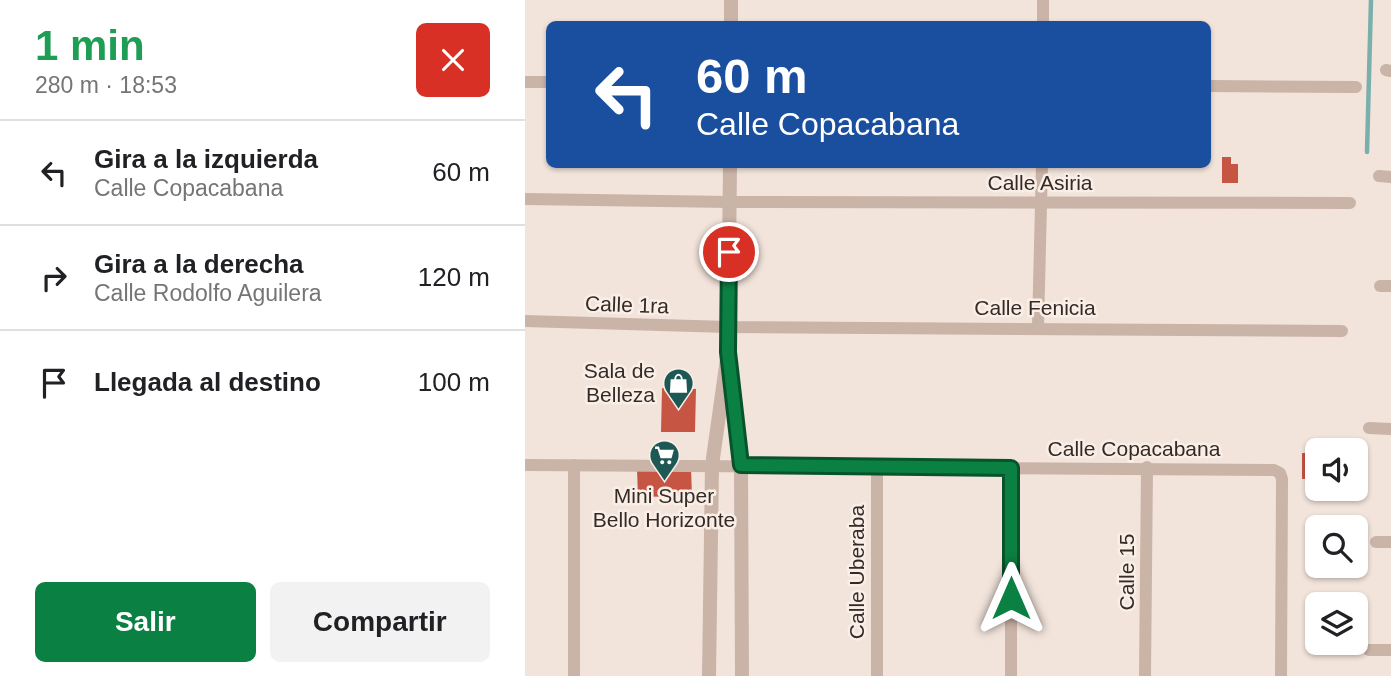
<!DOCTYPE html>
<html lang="es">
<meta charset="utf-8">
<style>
body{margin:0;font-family:Arial,sans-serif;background:#f2f2f2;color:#202124;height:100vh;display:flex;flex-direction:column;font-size:26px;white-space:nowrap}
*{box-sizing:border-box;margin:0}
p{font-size:23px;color:#757577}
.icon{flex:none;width:38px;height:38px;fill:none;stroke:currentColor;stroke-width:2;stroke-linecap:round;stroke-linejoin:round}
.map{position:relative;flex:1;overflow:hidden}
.drawer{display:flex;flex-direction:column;background:#fff;width:525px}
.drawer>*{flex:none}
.banner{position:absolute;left:21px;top:21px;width:665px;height:147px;border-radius:10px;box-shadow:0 2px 5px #0004;background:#1a4fa0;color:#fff;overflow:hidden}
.fabs{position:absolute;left:780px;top:438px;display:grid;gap:14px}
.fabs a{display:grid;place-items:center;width:63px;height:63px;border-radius:10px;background:#fff;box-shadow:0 2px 5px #0004;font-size:35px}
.pin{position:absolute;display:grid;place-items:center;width:60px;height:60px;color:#fff;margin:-30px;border:4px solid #fff;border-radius:50%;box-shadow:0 2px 7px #0007}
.me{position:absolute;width:77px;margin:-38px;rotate:0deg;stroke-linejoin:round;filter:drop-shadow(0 0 5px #0008)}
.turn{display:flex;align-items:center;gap:24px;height:147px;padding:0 35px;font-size:32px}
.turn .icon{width:91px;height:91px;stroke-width:2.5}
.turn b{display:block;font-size:49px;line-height:60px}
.round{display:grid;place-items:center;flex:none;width:74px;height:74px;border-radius:10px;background:#f2f2f2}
.summary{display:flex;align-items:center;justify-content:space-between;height:119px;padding:0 35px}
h1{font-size:42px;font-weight:700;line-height:52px;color:#1e9e55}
.primary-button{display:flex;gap:14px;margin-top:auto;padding:14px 35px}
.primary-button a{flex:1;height:80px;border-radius:10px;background:#0b8043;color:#fff;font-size:28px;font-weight:700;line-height:80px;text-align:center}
.primary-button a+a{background:#f2f2f2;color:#202124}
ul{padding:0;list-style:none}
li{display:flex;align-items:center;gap:21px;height:105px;padding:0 35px;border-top:2px solid #e0e0e0}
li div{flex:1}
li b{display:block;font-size:26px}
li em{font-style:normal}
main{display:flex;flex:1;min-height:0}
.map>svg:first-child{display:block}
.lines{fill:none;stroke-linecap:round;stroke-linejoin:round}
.stream{stroke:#7aafab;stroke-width:4.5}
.building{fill:#c65544}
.minor{stroke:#cab3a7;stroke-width:12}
.tertiary{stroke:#cab3a7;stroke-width:14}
.route-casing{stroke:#07532c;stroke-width:18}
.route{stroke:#0b8043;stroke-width:12}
.labels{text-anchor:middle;stroke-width:5;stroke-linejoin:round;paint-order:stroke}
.street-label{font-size:21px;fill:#362a27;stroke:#f9efe7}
.poi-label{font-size:21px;fill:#362a27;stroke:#f9efe7;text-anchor:end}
</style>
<main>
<section class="drawer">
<div class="summary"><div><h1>1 min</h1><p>280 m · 18:53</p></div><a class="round" style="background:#d93025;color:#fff"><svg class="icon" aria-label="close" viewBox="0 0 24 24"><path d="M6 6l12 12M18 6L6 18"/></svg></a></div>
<ul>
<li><svg class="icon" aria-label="left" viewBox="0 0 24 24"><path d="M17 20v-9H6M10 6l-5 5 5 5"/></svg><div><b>Gira a la izquierda</b><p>Calle Copacabana</p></div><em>60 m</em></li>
<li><svg class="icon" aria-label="right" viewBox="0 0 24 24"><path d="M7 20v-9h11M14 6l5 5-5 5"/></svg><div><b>Gira a la derecha</b><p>Calle Rodolfo Aguilera</p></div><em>120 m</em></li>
<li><svg class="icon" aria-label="arrive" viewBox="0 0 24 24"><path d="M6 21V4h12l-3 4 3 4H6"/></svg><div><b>Llegada al destino</b></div><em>100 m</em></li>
</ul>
<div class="primary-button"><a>Salir</a><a>Compartir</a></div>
</section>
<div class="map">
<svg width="866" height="676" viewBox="0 0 866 676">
<rect width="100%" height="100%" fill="#f2e4db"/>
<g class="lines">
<polyline class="stream" points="842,152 846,0"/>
</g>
<g class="building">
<polygon points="697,157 706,157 706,164 713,164 713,183 697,183"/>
<polygon points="137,388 171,389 170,432 136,432"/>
<rect x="777" y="453" width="16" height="26"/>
<polygon points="831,454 835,454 834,480 831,480"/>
<polygon points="166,468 167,496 113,497 112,469"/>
</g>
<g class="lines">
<g class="minor">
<polyline points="518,0 518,24"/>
<polyline points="861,70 866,71"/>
<polyline points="0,82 24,82"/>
<polyline points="682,86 831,87"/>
<polyline points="854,176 866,177"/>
<polyline points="0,199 205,202 825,203"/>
<polyline points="855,286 866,286"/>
<polyline points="0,321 203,327 817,331"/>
<polyline points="513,327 517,164"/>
<polyline points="844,428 866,429"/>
<polyline points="0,465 749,470 755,473 757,479 756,676"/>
<polyline points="49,465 49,676"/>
<polyline points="352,468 352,676"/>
<polyline points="851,542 866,542"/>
<polyline points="844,650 866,650"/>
<polyline points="486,676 486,468"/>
<polyline points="620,676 622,467"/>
</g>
<g class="tertiary">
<polyline points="206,24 206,0"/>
<polyline points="205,374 216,465 217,676"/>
<polyline points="184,676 187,465 203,352 205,164"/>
</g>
</g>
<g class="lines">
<defs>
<polyline id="route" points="204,252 203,352 216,465 486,468 486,598"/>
</defs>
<use href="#route" class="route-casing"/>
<use href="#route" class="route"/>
</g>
<defs>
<symbol id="shop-pin" viewBox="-11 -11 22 30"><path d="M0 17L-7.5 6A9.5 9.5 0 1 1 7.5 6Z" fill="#1d5855" stroke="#f9efe7"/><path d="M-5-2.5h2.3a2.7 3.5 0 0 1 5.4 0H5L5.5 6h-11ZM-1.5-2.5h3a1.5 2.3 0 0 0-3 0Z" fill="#fff"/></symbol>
<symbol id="supermarket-pin" viewBox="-11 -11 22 30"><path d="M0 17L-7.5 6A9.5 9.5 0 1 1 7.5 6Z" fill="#1d5855" stroke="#f9efe7"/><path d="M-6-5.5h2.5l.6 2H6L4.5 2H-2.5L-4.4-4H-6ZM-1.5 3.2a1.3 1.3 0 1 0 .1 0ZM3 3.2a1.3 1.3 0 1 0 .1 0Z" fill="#fff"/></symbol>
</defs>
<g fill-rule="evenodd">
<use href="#shop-pin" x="136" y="366" width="35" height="47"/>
<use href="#supermarket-pin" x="122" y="438" width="35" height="47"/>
</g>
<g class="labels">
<g class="street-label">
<text x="515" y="190">Calle Asiria</text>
<text transform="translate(102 305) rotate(2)" y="7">Calle 1ra</text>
<text x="510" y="315">Calle Fenicia</text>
<text x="609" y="456">Calle Copacabana</text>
<text transform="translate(332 572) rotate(-90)" y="7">Calle Uberaba</text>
<text transform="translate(602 572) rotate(-90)" y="7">Calle 15</text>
</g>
<g class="poi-label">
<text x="130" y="378">Sala de<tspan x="130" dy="24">Belleza</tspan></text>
<text x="139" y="503" text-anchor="middle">Mini Super<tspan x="139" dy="24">Bello Horizonte</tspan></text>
</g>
</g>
</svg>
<div class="fabs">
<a><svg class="icon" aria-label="sound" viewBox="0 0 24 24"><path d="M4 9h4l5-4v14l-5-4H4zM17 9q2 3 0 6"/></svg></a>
<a><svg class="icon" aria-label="search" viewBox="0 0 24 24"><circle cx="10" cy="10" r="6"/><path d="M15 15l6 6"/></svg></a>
<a><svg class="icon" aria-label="layers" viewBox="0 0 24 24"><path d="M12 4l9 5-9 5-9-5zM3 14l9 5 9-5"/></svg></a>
</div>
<div class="pin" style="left:204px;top:252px;background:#d93025"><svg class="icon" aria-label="arrive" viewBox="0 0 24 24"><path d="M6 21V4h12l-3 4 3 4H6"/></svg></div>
<svg class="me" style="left:486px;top:598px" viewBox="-20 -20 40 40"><path d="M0-17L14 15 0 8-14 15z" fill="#0b8043" stroke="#fff" stroke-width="4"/></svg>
<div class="banner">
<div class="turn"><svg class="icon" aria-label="left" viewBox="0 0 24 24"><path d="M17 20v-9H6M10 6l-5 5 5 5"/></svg><div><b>60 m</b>Calle Copacabana</div></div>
</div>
</div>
</main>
